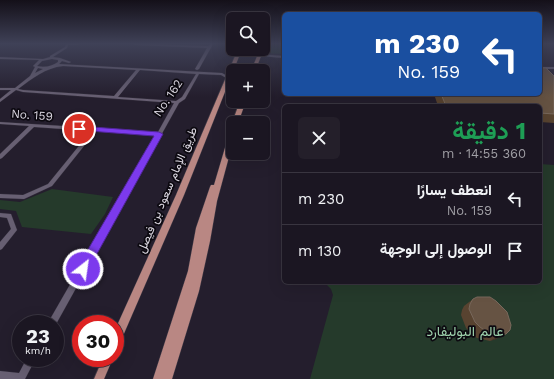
<!DOCTYPE html>
<html lang="ar">
<meta charset="utf-8">
<style>
body{margin:0;font-family:"Work Sans",Vazirmatn,sans-serif;background:#241f2a;color:#f1f3f6;direction:rtl;height:100vh;display:flex;flex-direction:column;font-size:15px;white-space:nowrap}
*{box-sizing:border-box;margin:0}
p{font-size:13px;color:#a09fa5}
.icon{flex:none;width:22px;height:22px;fill:none;stroke:currentColor;stroke-width:2;stroke-linecap:round;stroke-linejoin:round}
.map{position:relative;flex:1;overflow:hidden;direction:ltr}
.drawer{position:absolute;left:282px;top:104px;width:260px;height:180px;display:flex;flex-direction:column;background:#1b1622;border-radius:6px;box-shadow:0 4px 16px #0002,0 0 0 1px #393540;direction:rtl}
.drawer>*{flex:none}
.banner{position:absolute;left:282px;top:12px;width:260px;height:84px;border-radius:6px;box-shadow:0 4px 16px #0002,0 0 0 1px #393540;direction:rtl;background:#1a4fa0;color:#fff;overflow:hidden}
.controls{position:absolute;left:226px;top:12px;display:grid;gap:8px}
.controls a{display:grid;place-items:center;width:44px;height:44px;border-radius:6px;background:#1b1622;box-shadow:0 4px 16px #0002,0 0 0 1px #393540;font-size:20px}
.speed{position:absolute;left:12px;top:315px;display:flex;gap:8px;font-size:20px;font-weight:700;text-align:center}
.speed>*{display:grid;place-content:center;width:52px;height:52px;border-radius:50%;background:#1b1622;box-shadow:0 4px 16px #0002,0 0 0 1px #393540;line-height:1}
.speed small{font-size:10px;font-weight:400}
.speed .limit{border:6px solid #d22;background:#fff;color:#111}
.pin{position:absolute;display:grid;place-items:center;width:34px;height:34px;color:#fff;margin:-17px;border:2px solid #fff;border-radius:50%;box-shadow:0 1px 4px #0007}
.me{position:absolute;width:44px;margin:-22px;rotate:30deg;stroke-linejoin:round;filter:drop-shadow(0 0 3px #0008)}
.turn{display:flex;align-items:center;gap:14px;height:84px;padding:0 16px;font-size:18px}
.turn .icon{width:52px;height:52px;stroke-width:2.5}
.turn b{display:block;font-size:28px;line-height:34px}
.round{display:grid;place-items:center;flex:none;width:42px;height:42px;border-radius:6px;background:#241f2a}
.overview{display:flex;align-items:center;justify-content:space-between;height:68px;padding:0 16px}
h1{font-size:24px;font-weight:700;line-height:30px;color:#1e9e55}
ul{padding:0;list-style:none}
li{display:flex;align-items:center;gap:12px;height:52px;padding:0 16px;border-top:1px solid #393540}
li div{flex:1}
li b{display:block;font-size:15px}
li em{font-style:normal}
.map>svg:first-child{display:block}
.green{fill:#253a2b}
.lines{fill:none;stroke-linecap:round;stroke-linejoin:round}
.minor-casing{stroke:#3f3a46;stroke-width:0.5}
.major-casing{stroke:#3f3a46;stroke-width:1}
.minor{fill:#675f72;fill-rule:evenodd}
.major{fill:#b98783;fill-rule:evenodd}
.wall{fill:#584330}
.shaded-wall{fill:#3d2e27}
.building{fill:#665343;stroke:#78685c}
.route{fill:#7c3aed;stroke:#51269a}
.labels{text-anchor:middle;stroke-width:3.5;stroke-linejoin:round;paint-order:stroke}
.street-label{font-size:12px;fill:#dbd7e1;stroke:#0c0910}
.near-park-label{font-size:14px;fill:#9dd1ac;stroke:#0c0910}
</style>
<div class="map">
<svg width="554" height="379" viewBox="0 0 554 379">
<rect width="100%" height="100%" fill="#241e2d"/>
<g class="green">
<polygon points="265,44 284,44 284,54 262,53"/>
<polygon points="540,164 554,165 554,379 310,379 333,295 331,289 324,282 540,282"/>
<polygon points="52,189 113,197 105,214 91,234 22,227 16,211 0,209 0,200 20,202"/>
</g>
<g class="lines">
<defs>
<g id="minor">
<path d="M66 44H79L77 45H68L67 48 53 57 60 58 71 62 69 63 62 61 59 64 222 73 231 78 228 79 221 75 199 74 185 99 179 103 55 326V324H48L49 321 156 135 96 131 52 186 24 199 0 198V194L23 195 48 184 91 131 34 127 2 158 0 159V154L29 126 0 124V122L158 132 174 103 23 92 16 90 0 102V99L11 90H0V88H15L30 76 35 67 33 66 39 60 0 59V57L43 59 50 57V56L65 47ZM52 59 58 60V62C52 66 45 68 37 66L42 61ZM63 66 136 70 114 96 23 90 18 89C33 78 45 68 63 66ZM38 68 43 69 35 73ZM140 70 196 74 182 97 176 101 118 97Z"/>
<polygon points="133,44 149,44 208,46 210,44 213,44 199,69 197,70 195,69 207,48 135,45"/>
<polygon points="258,54 284,56 284,58 259,56 258,56"/>
<rect x="540" y="67" width="14" height="2"/>
<polygon points="0,213 11,214 17,230 2,249 0,250 0,242 11,229 7,218 0,217"/>
<polygon points="27,358 36,358 25,379 0,379 0,371 19,373"/>
</g>
<g id="major">
<polygon points="263,48 264,49 255,71 251,71 260,49 263,49"/>
<polygon points="238,49 242,49 184,195 119,345 115,346 115,330 176,195"/>
<polygon points="240,101 246,101 238,123 233,123 233,124 232,123"/>
<polygon points="233,129 233,142 217,201 210,241 199,291 172,379 153,379 188,271 196,228 210,187 211,185 214,185 230,131"/>
<polygon points="103,358 113,358 104,379 94,379"/>
</g>
</defs>
<use href="#minor" class="minor-casing"/>
<use href="#major" class="major-casing"/>
<use href="#minor" class="minor"/>
<use href="#major" class="major"/>
</g>
<g class="wall">
<polygon points="554,76 554,123 540,122 540,106 438,106 434,94 540,94"/>
<polygon points="473,299 510,330 496,339 490,341 477,338 471,333 466,328 461,315 462,310 464,306"/>
</g>
<polygon class="shaded-wall" points="506,334 496,339 490,341 501,335"/>
<g class="building">
<polygon points="540,68 546,68 554,76 554,114 540,113 540,106 446,106 441,94 540,94"/>
<polygon points="477,297 490,297 496,301 507,312 511,325 510,330 506,334 501,335 487,332 480,327 475,322 469,309 470,304 473,299"/>
</g>
<linearGradient id="sky" x2="0" y2="1"><stop stop-color="#141019"/><stop offset="0.45" stop-color="#3f4157"/><stop offset="1" stop-color="#3f4157" stop-opacity="0"/></linearGradient>
<rect width="554" height="97" fill="url(#sky)"/>
<polygon class="route" points="79,126 159,132 163,134 87,272 83,274 79,272 78,269 79,265 154,136 76,130 75,129"/>
<g class="labels">
<g class="street-label">
<text transform="translate(168 98) rotate(-56)" y="4">No. 162</text>
<text transform="translate(32 115) rotate(4)" y="4">No. 159</text>
<text transform="translate(167 190) rotate(-67)" y="4">طريق الإمام سعود بن فيصل</text>
</g>
<g class="near-park-label">
<text x="465" y="336">عالم البوليفارد</text>
</g>
</g>
</svg>
<div class="controls">
<a><svg class="icon" aria-label="search" viewBox="0 0 24 24"><circle cx="10" cy="10" r="6"/><path d="M15 15l6 6"/></svg></a>
<a>+</a>
<a>−</a>
</div>
<div class="speed"><div>23<small>km/h</small></div><div class="limit">30</div></div>
<div class="pin" style="left:79px;top:129px;background:#d93025"><svg class="icon" aria-label="arrive" viewBox="0 0 24 24"><path d="M6 21V4h12l-3 4 3 4H6"/></svg></div>
<svg class="me" style="left:83px;top:269px" viewBox="-20 -20 40 40"><circle r="17" fill="#7c3aed" stroke="#fff" stroke-width="3"/><path d="M0-11L8 9 0 5-8 9z" fill="#fff"/></svg>
<div class="banner">
<div class="turn"><svg class="icon" aria-label="left" viewBox="0 0 24 24"><path d="M17 20v-9H6M10 6l-5 5 5 5"/></svg><div><b>230 m</b>No. 159</div></div>
</div>
<section class="drawer">
<div class="overview"><div><h1>1 دقيقة</h1><p>360 m · 14:55</p></div><a class="round"><svg class="icon" aria-label="close" viewBox="0 0 24 24"><path d="M6 6l12 12M18 6L6 18"/></svg></a></div>
<ul>
<li><svg class="icon" aria-label="left" viewBox="0 0 24 24"><path d="M17 20v-9H6M10 6l-5 5 5 5"/></svg><div><b>انعطف يسارًا</b><p>No. 159</p></div><em>230 m</em></li>
<li><svg class="icon" aria-label="arrive" viewBox="0 0 24 24"><path d="M6 21V4h12l-3 4 3 4H6"/></svg><div><b>الوصول إلى الوجهة</b></div><em>130 m</em></li>
</ul>
</section>
</div>
